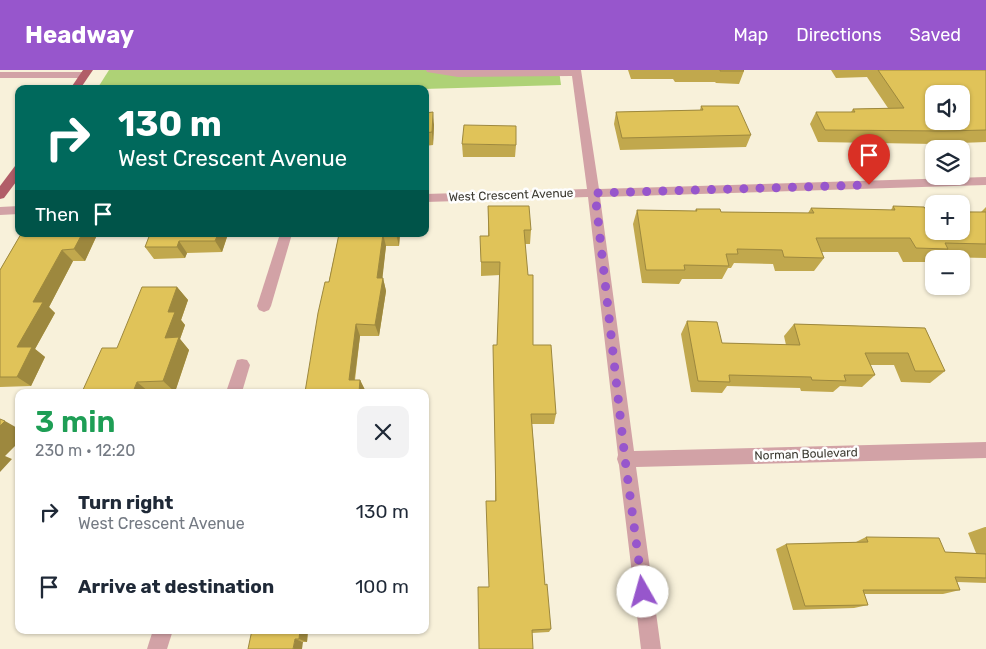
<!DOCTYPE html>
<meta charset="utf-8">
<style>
body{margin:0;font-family:Rubik,sans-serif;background:#f2f2f3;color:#1f2937;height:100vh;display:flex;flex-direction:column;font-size:19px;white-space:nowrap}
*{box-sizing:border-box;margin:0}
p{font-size:16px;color:#747a83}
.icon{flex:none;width:28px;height:28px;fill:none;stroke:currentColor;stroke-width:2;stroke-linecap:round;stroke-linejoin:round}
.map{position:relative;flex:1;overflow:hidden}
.details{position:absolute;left:15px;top:319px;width:414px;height:245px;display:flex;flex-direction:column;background:#fff;border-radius:10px;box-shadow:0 1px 4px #0004}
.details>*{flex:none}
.banner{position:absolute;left:15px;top:15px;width:414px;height:152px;border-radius:10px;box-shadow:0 1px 4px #0004;background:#00695c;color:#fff;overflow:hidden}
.buttons{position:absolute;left:925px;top:15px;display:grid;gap:10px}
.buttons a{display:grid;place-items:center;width:45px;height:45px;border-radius:10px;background:#fff;box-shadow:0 1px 4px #0004;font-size:25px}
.pin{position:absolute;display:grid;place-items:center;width:42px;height:42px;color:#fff;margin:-51px -21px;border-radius:50% 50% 50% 0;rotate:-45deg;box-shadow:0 0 5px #0007}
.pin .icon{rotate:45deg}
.me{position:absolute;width:55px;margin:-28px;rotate:353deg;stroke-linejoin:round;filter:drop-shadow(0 0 4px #0008)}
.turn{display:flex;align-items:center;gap:18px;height:105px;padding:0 20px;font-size:22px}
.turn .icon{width:65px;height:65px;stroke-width:2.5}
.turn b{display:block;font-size:35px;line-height:42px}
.then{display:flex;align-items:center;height:48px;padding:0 20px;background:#0003;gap:10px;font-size:19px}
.round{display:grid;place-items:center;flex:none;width:52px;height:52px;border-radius:10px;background:#f2f2f3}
.summary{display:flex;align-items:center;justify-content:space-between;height:85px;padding:0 20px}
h1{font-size:30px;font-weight:600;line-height:38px;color:#1e9e55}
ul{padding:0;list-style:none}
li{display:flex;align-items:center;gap:15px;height:75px;padding:0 20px}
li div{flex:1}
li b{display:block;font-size:19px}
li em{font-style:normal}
header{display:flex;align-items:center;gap:30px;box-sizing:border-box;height:70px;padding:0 25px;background:#9756cc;color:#fff}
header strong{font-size:24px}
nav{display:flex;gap:28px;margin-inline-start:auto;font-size:18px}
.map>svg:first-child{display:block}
.green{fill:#aed276}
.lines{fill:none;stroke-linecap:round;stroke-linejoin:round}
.minor{fill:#d2a2a6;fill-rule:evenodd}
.major{fill:#b15d68;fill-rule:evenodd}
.wall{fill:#c1a84d}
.shaded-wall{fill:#9d883e}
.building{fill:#e0c359;stroke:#9d883e;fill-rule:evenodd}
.route{stroke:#9756cc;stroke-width:9;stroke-dasharray:0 16.2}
.labels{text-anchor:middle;stroke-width:5;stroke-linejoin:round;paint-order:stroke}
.street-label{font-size:12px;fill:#3b3930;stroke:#fefefe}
</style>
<header>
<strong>Headway</strong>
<nav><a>Map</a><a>Directions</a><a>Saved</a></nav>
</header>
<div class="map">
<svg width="986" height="579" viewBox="0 0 986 579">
<rect width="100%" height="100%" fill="#f8f1da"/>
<polygon class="green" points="109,0 559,0 561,15 423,19 97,19"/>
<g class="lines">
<g class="minor">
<polygon points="426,0 581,0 599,119 986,107 986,115 600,127 634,381 986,372 986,388 636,397 661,579 641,579 619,395 617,389 618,385 588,127 425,132 425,124 587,119 572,6 458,7 427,2"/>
<polygon points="0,2 84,2 89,5 84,8 0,8"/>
<polygon points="19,136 19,144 0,145 0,137"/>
<polygon points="280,164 292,164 271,236 269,240 264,242 259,240 257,236"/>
<polygon points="242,289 247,290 250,295 242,322 226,322 237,290"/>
<polygon points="153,560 173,560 167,579 147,579"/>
</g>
<g class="major">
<polygon points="83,0 93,0 80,19 70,19"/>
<polygon points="19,95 19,108 4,128 0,129 0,116 15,96"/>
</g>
</g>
<g class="wall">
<polygon points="628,0 743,0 744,1 739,14 716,13 715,12 675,12 673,9 631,9"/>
<polygon points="831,0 986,0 986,72 934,74 818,72 810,54 816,42 851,42 853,39 888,38 867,7 836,8"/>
<polygon points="701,36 751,65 746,77 620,80 614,54 616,42 700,40"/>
<polygon points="425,43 434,55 433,75 425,76"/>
<polygon points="462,74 516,75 515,87 463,87"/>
<polygon points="488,136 531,160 530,174 525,174 533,275 556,344 554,354 532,354 545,515 551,559 549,562 532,563 489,517 495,431 497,275 500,205 481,206 481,192 488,166"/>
<polygon points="893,136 927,141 981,142 986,137 986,188 940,187 938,189 934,189 934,192 903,192 898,182 822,182 824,188 814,201 775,201 773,194 734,193 731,198 728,198 722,209 682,209 679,214 642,213 633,154 637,140 695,141 696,139 721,142 808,143 811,138 891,140"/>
<polygon points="21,164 96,164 97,165 85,191 73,191 49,237 55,243 35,279 45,287 31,316 0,317 0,200"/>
<polygon points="150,164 228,164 222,182 187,183 185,188 154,189 145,177"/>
<polygon points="339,164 400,164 399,176 386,176 382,208 383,208 386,221 379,266 360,266 355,310 360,310 365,320 305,322"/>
<polygon points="177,217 188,230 181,250 185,255 180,269 189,280 175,322 82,322"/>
<polygon points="687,251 722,273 786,275 784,266 794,254 925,258 945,301 930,313 901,312 894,295 870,295 875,305 862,317 840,316 833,322 801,321 800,318 727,316 722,323 691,322 681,264"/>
<polygon points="985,457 986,457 986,513 957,512 960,520 943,524 864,524 868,535 854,538 793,540 776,479 786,474 856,472 866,467 945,482 976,483 968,463"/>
<polygon points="252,560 308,560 307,572 303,572"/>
</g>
<g class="shaded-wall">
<polygon points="433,42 434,55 433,75 432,62"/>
<polygon points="82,164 96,164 97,165 85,191 74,179"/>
<polygon points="218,164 228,164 222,182 215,171"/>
<polygon points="383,164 386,176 381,221 377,208"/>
<polygon points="396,164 400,164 399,176"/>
<polygon points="179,171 187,183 185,188 177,177"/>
<polygon points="62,180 73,191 49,237 55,243 35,279 45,287 31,316 17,307 17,277 33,232"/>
<polygon points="383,208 386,221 379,266 375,255"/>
<polygon points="177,217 188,230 181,250 185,255 180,269 189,280 175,322 163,311 165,268 168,242"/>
<polygon points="356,254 360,266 353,320 349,310"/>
<polygon points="360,310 365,320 364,322 359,322"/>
<polygon points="137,312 149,322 133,322"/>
<polygon points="5,351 19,359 19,372 5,386 12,389 0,402 0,356"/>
<polygon points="300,560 308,560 307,572 299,569"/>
<polygon points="295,569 303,572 302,579 293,579"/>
</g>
<g class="building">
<polygon points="720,0 743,0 744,1 720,1"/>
<path d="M878 0H986V60L944 61 825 60 816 42H855L853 39 904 38ZM934 24H961V51H934Z"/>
<polygon points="701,36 738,36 751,65 622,68 616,42 703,40"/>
<polygon points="433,42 432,62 425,63 425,43"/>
<polygon points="464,55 516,56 516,75 462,74"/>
<polygon points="488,136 529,136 531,160 524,160 528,205 533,205 533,275 551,275 556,344 531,344 545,515 547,514 551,559 532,560 533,579 479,579 478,517 489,517 486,431 496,431 493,275 497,275 500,192 481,192 480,166 489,166"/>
<polygon points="893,136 924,137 927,141 934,141 934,161 961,161 961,142 986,142 986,174 945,173 948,179 916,178 910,168 816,168 824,188 784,187 782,180 737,179 738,184 726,184 729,196 684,195 685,200 646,200 637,140 697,141 696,139 720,139 721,142 814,143 811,138 895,140"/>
<polygon points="21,164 82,164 74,179 62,180 33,232 43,232 17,277 32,277 17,307 0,307 0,200"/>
<polygon points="150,164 218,164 215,171 179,171 177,177 145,177"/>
<polygon points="339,164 383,164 377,208 383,208 375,255 356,254 349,310 360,310 359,322 305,322 318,243 325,212 329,212"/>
<polygon points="142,217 177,217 168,242 175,242 165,268 179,267 163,311 137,312 133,322 82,322 102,278 117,278"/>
<polygon points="687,251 717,252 722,273 800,275 794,254 925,258 945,301 915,301 908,283 865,283 875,305 844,305 846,311 812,310 811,307 729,305 730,312 698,311"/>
<polygon points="0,349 5,351 0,356"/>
<polygon points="866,467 939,468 945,482 986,484 986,508 955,507 960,520 863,520 868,535 805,536 786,474 868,472"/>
<polygon points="252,560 300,560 299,569 295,569 293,579 248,579"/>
</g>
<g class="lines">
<polyline class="route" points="643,522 625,389 595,123 869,115"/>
</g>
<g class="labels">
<g class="street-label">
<text transform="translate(511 125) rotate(-2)" y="4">West Crescent Avenue</text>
<text transform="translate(806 384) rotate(-2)" y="4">Norman Boulevard</text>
</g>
</g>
</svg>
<div class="buttons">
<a><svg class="icon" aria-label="sound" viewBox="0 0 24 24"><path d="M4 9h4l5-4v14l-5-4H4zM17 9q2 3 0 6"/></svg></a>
<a><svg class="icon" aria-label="layers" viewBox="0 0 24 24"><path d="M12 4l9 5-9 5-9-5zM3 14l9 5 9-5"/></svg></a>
<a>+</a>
<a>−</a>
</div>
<div class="pin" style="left:869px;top:115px;background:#d93025"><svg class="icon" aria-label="arrive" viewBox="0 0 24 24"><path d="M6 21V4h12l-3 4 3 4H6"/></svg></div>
<svg class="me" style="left:643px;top:522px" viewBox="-20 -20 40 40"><circle r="19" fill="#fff"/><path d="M0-13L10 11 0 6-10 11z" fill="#9756cc"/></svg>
<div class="banner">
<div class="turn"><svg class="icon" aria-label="right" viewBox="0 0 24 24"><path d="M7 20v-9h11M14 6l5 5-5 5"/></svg><div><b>130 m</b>West Crescent Avenue</div></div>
<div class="then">Then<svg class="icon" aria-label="arrive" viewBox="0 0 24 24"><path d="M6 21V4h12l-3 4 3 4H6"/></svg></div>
</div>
<section class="details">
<div class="summary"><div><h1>3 min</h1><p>230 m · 12:20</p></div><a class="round"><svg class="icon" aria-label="close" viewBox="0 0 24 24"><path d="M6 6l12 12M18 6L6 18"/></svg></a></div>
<ul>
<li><svg class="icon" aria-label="right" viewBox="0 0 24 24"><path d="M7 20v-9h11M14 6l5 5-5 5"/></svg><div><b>Turn right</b><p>West Crescent Avenue</p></div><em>130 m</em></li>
<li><svg class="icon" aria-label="arrive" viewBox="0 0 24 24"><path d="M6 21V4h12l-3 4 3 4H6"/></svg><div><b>Arrive at destination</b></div><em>100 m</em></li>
</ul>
</section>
</div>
